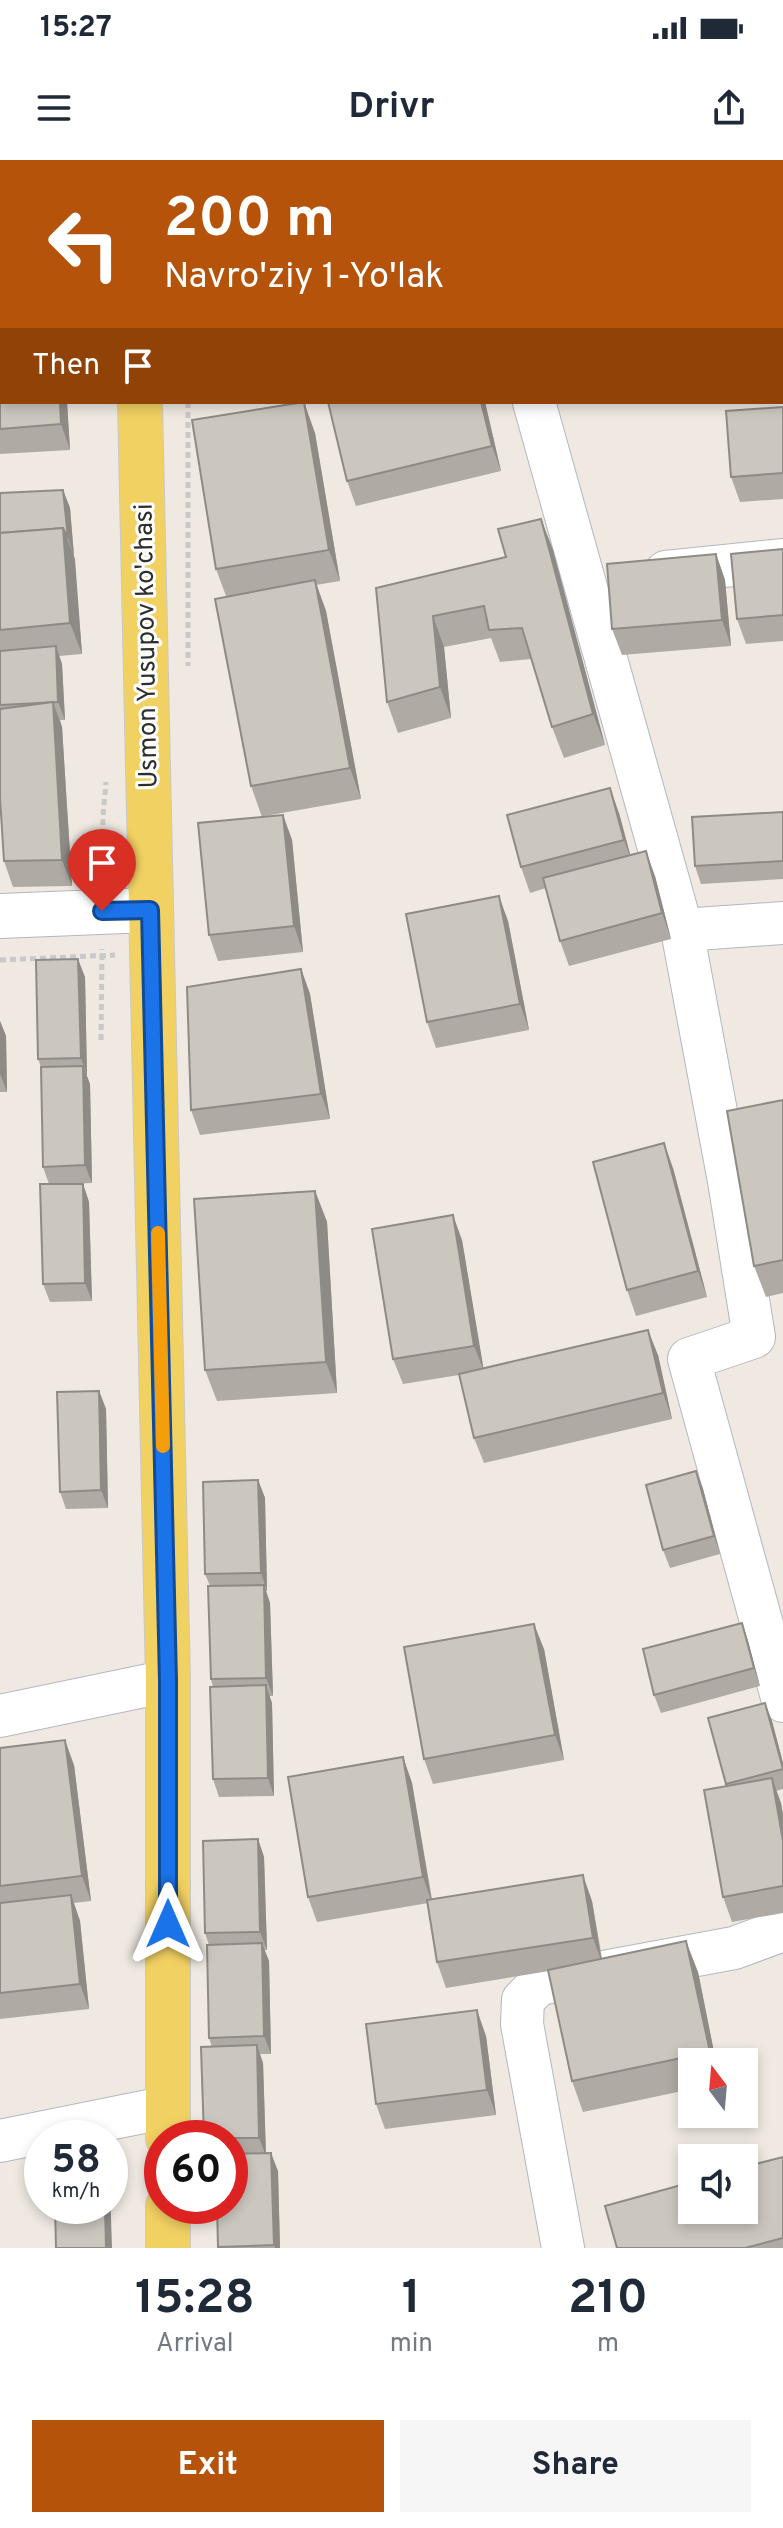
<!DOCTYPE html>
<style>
body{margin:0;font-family:Overpass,sans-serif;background:#f6f6f7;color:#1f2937;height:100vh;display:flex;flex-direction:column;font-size:30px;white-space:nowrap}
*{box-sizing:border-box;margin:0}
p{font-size:26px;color:#747a83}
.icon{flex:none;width:44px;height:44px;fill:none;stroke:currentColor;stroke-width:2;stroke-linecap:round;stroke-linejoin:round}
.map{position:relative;height:2088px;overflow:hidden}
.side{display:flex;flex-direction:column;background:#fff;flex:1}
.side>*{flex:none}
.guide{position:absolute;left:0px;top:0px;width:784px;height:244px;box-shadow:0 4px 12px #0003;background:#b45309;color:#fff;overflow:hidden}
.needle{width:52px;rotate:344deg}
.tools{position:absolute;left:678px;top:1888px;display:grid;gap:16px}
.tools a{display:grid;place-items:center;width:80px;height:80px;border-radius:0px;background:#fff;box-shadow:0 4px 12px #0003;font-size:40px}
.speed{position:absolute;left:24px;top:1960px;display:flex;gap:16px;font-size:40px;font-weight:700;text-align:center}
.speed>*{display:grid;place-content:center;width:104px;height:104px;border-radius:50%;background:#fff;box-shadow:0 4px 12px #0003;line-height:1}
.speed small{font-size:20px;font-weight:400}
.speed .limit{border:12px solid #d22;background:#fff;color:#111}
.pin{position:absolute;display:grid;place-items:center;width:68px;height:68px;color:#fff;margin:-82px -34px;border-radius:50% 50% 50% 0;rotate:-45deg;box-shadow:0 0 8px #0007}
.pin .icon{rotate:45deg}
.me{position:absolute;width:88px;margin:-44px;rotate:0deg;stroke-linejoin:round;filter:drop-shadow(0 0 6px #0008)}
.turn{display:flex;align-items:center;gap:28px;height:168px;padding:0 32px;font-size:36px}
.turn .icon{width:104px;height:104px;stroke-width:2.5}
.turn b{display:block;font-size:56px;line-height:68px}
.then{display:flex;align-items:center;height:76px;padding:0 32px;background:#0003;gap:16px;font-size:30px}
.eta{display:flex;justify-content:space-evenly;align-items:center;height:136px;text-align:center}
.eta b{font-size:48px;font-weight:700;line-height:56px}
.button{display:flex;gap:16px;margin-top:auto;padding:16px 32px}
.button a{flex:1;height:92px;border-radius:0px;background:#b45309;color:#fff;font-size:32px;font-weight:700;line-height:92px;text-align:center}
.button a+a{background:#f6f6f7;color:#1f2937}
.status{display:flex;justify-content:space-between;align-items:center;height:56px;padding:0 40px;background:#fff;direction:ltr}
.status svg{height:22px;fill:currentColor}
header{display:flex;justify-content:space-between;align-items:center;height:104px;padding:0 32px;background:#fff;font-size:36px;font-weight:700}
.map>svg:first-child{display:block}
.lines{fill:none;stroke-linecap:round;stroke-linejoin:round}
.minor-casing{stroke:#b4b7c1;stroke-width:44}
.tertiary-casing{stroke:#b4b7c1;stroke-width:46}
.primary-casing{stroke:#c9c9c9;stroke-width:46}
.path{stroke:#c9c9c9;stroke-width:5;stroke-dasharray:6 4;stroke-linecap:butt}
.minor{stroke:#fff;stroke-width:42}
.tertiary{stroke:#fff;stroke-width:44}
.primary{stroke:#f2d163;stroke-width:44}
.wall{fill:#afaba4}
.shaded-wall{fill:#8e8b86}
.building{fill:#cbc7bf;stroke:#8e8b86;stroke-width:2}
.route-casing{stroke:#114b97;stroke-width:20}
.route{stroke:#1a73e8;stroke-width:14}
.slow{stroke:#f59e0b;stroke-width:14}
.labels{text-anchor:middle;stroke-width:6;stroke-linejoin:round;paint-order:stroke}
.street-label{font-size:26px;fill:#2e2e2e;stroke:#fff}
</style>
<div class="status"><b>15:27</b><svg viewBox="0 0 49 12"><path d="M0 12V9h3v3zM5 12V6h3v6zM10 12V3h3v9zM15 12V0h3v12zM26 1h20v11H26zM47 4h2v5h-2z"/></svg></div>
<header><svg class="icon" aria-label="menu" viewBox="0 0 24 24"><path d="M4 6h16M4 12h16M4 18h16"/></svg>Drivr<svg class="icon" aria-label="share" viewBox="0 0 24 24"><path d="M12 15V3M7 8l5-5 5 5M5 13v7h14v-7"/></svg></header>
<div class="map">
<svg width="783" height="2088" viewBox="0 0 783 2088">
<rect width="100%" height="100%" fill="#efe9e1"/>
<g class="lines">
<defs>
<g id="minor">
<polyline points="534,242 682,770 729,1021 754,1177 689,1199 783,1541"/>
<polyline points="666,412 783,400"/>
<polyline points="682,770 783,763"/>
<polyline points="0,1556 168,1521"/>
<polyline points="0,1981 168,1947"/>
<polyline points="563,2088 522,1864 523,1840 539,1824 734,1788 783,1770"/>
</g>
<polyline id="tertiary" points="0,756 150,750"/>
<g id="primary">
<polyline points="129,0 129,2"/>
<polyline points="140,242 168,1521 168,1978"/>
<polyline points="168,2046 168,2088"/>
</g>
</defs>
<use href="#minor" class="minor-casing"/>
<use href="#tertiary" class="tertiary-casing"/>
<use href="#primary" class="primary-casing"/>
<g class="path">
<polyline points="188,242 188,506"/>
<polyline points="102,715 103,656 106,622"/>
<polyline points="0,800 115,795"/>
<polyline points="101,880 102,789"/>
</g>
<use href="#minor" class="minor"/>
<use href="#tertiary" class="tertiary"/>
<use href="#primary" class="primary"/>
</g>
<g class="wall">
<polygon points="11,0 38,0 38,2 2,2 2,242 67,242 70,290 0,294 0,2"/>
<polygon points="783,0 783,108 782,108 782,2"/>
<polygon points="328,242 485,242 501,311 356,346 347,321"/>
<polygon points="783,247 783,339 740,342 731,317"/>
<polygon points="315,273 340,421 316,425 326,451 361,639 265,656 283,655 292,680 303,792 218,801 209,775 262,657 251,626 226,436 216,409"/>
<polygon points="63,330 70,348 82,494 59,496 62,504 65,560 60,560 62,567 72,726 13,727 4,701 0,638 0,333"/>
<polygon points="541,359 553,390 605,585 564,598 552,567 531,499 500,502 491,478 444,487 451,558 398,573 387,542 376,428 506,397"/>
<polygon points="783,389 783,481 746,484 737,459"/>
<polygon points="716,394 725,420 731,486 622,495 612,469"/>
<polygon points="783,652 783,719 701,724 695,706"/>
<polygon points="619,653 630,695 655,716 671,779 569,806 560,781 546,728 530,733 521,707"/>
<polygon points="508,761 529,870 436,888 427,862"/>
<polygon points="301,809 310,834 330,959 200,975 191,950"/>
<polygon points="85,817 87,916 90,924 92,1023 66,1024 83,1024 89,1042 92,1141 50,1142 43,1124 49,1024 43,1007 41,907 38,899"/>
<polygon points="0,861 6,876 7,932 0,932"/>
<polygon points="783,940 783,1133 766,1137 754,1106"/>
<polygon points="673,1008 707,1137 636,1156 627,1130"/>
<polygon points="315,1031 327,1062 337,1233 217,1241 205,1210"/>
<polygon points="462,1080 483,1209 658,1195 672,1259 484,1303 474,1278 459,1215 403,1224 393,1199"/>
<polygon points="99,1231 106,1249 108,1348 66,1349 60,1332"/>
<polygon points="696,1311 703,1329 720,1394 670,1408 663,1390"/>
<polygon points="258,1320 265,1338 267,1431 266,1431 270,1443 273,1536 269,1536 272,1543 274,1636 219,1637 213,1619 213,1527 211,1519 210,1426 205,1414"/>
<polygon points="742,1463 748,1481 760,1526 661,1553 654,1535"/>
<polygon points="544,1489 564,1600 433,1624 424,1599"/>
<polygon points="765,1543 772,1561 783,1603 783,1629 776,1631 781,1643 783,1655 783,1753 732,1762 723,1737 726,1626 708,1558"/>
<polygon points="0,1588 74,1605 91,1741 74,1743 80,1761 89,1849 0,1859"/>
<polygon points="403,1597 412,1623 432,1739 592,1741 602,1798 698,1812 716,1902 692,1902 692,1929 583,1952 572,1921 549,1811 446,1828 437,1802 428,1743 317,1762 308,1737"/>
<polygon points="258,1679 264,1697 267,1790 264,1790 269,1801 271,1894 260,1894 263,1903 266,1993 278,2011 280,2088 219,2088 230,2046 230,1978 212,1887 209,1878 209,1785 205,1773"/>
<polygon points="486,1876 496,1955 385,1969 376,1944"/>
<polygon points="783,1997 783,2088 617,2088"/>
</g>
<g class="shaded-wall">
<polygon points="60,242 67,242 70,290 61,264"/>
<polygon points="304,242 315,273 340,421 329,390"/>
<polygon points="481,242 485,242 501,311 492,286"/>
<polygon points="63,330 70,348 74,396 68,378"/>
<polygon points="541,359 553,390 605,585 593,554"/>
<polygon points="63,368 75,399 82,494 70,463"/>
<polygon points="716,394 725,420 731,486 722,460"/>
<polygon points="315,420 326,451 361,639 350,608"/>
<polygon points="433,456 444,487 451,558 440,527"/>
<polygon points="56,486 62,504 65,560 58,542"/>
<polygon points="53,542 62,567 72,726 62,700"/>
<polygon points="610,628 619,653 633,705 624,680"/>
<polygon points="283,655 292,680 303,792 294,766"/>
<polygon points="646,691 655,716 671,779 662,753"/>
<polygon points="499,736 508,761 529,870 520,844"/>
<polygon points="78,799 85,817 87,916 81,898"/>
<polygon points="301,809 310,834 330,959 321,934"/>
<polygon points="0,861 6,876 7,932 0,914"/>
<polygon points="83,906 90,924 92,1023 85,1005"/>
<polygon points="664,983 673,1008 707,1137 698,1111"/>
<polygon points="83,1024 89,1042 92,1141 85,1123"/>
<polygon points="315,1031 327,1062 337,1233 326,1202"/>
<polygon points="453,1055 462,1080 484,1211 474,1186"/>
<polygon points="648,1170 658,1195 672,1259 663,1233"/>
<polygon points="99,1231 106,1249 108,1348 101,1330"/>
<polygon points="696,1311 703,1329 720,1394 714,1376"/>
<polygon points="258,1320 265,1338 267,1431 261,1413"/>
<polygon points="264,1425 270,1443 273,1536 266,1518"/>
<polygon points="742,1463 748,1481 760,1526 754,1508"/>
<polygon points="534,1464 544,1489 564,1600 555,1575"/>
<polygon points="266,1525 272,1543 274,1636 268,1618"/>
<polygon points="765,1543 772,1561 783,1603 783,1610"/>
<polygon points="65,1580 74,1605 91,1741 82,1716"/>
<polygon points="403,1597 412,1623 432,1743 423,1717"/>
<polygon points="772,1618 781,1643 783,1655 783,1681"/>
<polygon points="258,1679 264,1697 267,1790 260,1772"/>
<polygon points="583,1715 592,1741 602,1803 593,1778"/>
<polygon points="71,1735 80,1761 89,1849 80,1824"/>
<polygon points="686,1781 698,1812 716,1902 713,1902 710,1892"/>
<polygon points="262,1783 269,1801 271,1894 264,1876"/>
<polygon points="477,1850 486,1876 496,1955 487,1930"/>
<polygon points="257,1885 263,1903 266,1996 259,1978"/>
<polygon points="271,1993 278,2011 280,2088 275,2088 274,2085"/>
<polygon points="110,2026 112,2088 106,2088 105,2046 110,2046"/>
</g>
<g class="building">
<polygon points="11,0 36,0 36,2 2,2 2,153 0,153 0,2"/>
<polygon points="313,0 441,0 442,2 313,2"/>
<polygon points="671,0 783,0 783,82 782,82 782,2 671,2"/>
<polygon points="0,160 2,160 2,242 60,242 61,264 0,269"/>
<polygon points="304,242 329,390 216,409 192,260"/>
<polygon points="328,242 481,242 492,286 347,321"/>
<polygon points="783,247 783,313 731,317 726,251"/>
<polygon points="63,330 68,378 63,368 0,373 0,333"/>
<polygon points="541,359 593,554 552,567 522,468 489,470 484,446 433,456 440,527 387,542 376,428 506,397 498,369"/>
<polygon points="63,368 70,463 0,470 0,373"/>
<polygon points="783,389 783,455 737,459 731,394"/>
<polygon points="716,394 722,460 612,469 607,404"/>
<polygon points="315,420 350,608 251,626 215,439"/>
<polygon points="56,486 58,542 0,545 0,491"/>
<polygon points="53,542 62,700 4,701 0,638 0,549"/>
<polygon points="610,628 624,680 521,707 507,655"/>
<polygon points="783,652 783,701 695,706 692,657"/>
<polygon points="283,655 294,766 209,775 198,663"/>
<polygon points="646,691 662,753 560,781 543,718"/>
<polygon points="499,736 520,844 427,862 406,754"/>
<polygon points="78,799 81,898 38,899 36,800"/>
<polygon points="301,809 321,934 191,950 187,827"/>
<polygon points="83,906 85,1005 43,1007 41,907"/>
<polygon points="783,940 783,1100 754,1106 727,951"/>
<polygon points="664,983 698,1111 627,1130 593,1002"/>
<polygon points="40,1024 83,1024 85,1123 43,1124"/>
<polygon points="315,1031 326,1202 205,1210 194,1039"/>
<polygon points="453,1055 474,1186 393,1199 372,1069"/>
<polygon points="648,1170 663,1233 474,1278 459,1214"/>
<polygon points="99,1231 101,1330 60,1332 57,1232"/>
<polygon points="696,1311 714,1376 663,1390 646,1325"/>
<polygon points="258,1320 261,1413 205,1414 203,1322"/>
<polygon points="264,1425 266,1518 211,1519 208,1426"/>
<polygon points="742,1463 754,1508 654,1535 643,1489"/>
<polygon points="534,1464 555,1575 424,1599 404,1487"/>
<polygon points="266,1525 268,1618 213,1619 210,1527"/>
<polygon points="765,1543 783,1609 726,1624 708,1558"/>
<polygon points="65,1580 82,1716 0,1726 0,1588"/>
<polygon points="403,1597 423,1717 308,1737 288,1617"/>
<polygon points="772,1618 783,1681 783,1726 723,1737 704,1630"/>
<polygon points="258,1679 260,1772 205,1773 203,1681"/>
<polygon points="583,1715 593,1778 437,1802 427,1740"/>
<polygon points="71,1735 80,1824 0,1833 0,1743"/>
<polygon points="686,1781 710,1892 572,1921 548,1810"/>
<polygon points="262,1783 264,1876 209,1878 207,1785"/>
<polygon points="477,1850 487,1930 376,1944 366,1864"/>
<polygon points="257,1885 259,1978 204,1978 201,1887"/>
<polygon points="271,1993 274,2085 218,2087 217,2046 230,2046 230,1994"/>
<polygon points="783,1997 783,2078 745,2088 617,2088 605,2046 692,2022 692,2050 744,2050 744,2007"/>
<polygon points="55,2046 105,2046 106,2088 56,2088"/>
</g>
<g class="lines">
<defs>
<polyline id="route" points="102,751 150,750 168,1521 168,1764"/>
</defs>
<use href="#route" class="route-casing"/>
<use href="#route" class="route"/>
<polyline class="slow" points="158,1073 163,1286"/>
</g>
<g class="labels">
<g class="street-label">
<text transform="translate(145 486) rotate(-91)" y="9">Usmon Yusupov ko'chasi</text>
</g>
</g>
</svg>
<div class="tools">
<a><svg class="needle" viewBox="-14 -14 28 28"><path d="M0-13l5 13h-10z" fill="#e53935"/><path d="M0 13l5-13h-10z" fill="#747a83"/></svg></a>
<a><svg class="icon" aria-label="sound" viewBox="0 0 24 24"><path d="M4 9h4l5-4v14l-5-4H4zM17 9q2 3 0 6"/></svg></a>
</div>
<div class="speed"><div>58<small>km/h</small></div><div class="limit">60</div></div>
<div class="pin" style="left:102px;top:751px;background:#d93025"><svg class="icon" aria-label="arrive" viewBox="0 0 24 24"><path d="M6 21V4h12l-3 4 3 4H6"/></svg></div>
<svg class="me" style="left:168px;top:1764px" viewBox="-20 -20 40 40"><path d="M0-17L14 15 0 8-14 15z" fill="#1a73e8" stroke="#fff" stroke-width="4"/></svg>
<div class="guide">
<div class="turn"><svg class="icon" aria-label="left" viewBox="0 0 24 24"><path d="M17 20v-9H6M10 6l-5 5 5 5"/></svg><div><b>200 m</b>Navro'ziy 1-Yo'lak</div></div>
<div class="then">Then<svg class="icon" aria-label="arrive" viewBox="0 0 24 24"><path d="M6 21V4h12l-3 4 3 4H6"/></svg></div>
</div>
</div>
<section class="side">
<div class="eta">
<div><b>15:28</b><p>Arrival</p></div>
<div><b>1</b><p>min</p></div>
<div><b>210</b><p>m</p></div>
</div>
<div class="button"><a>Exit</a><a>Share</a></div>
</section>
